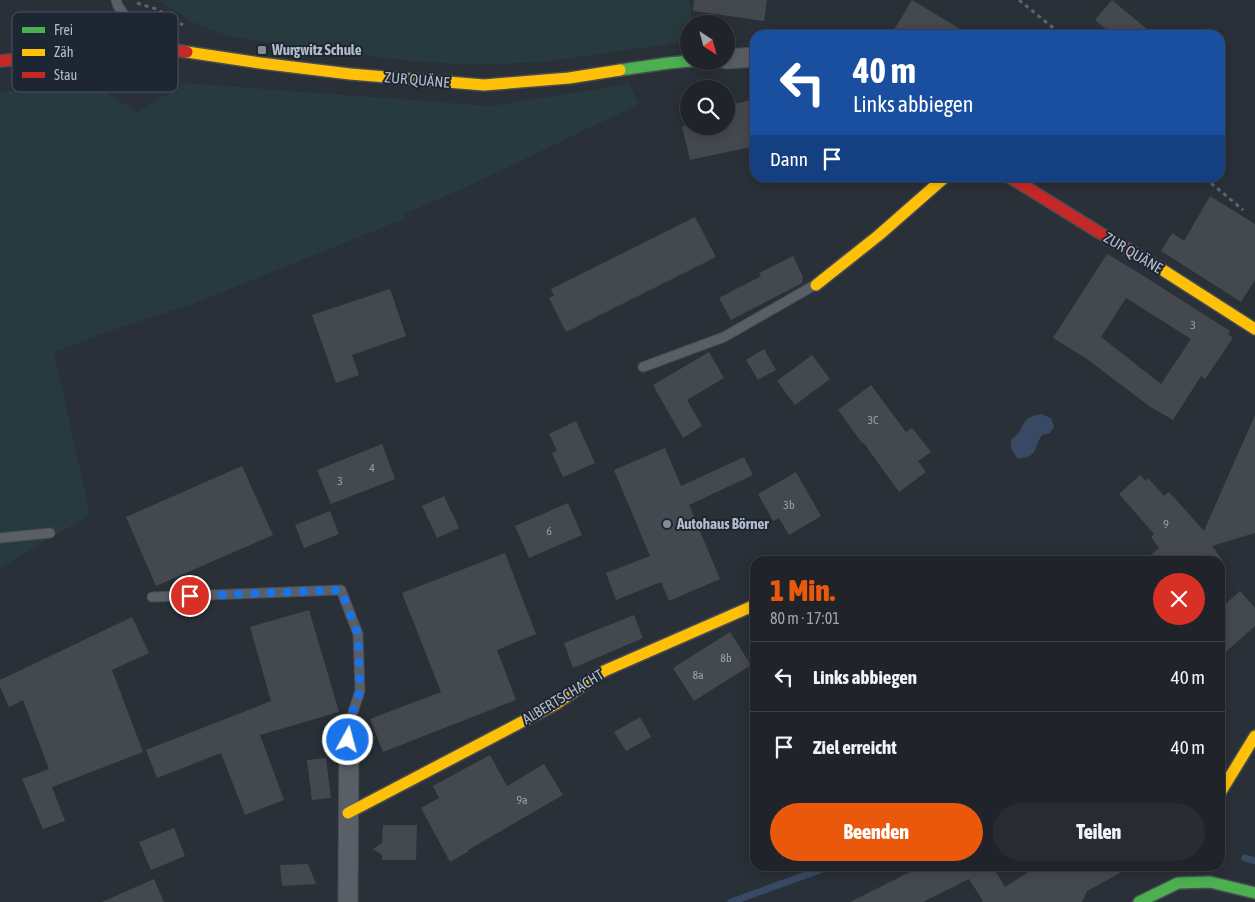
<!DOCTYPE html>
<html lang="de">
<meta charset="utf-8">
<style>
body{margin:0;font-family:"Asap Condensed",sans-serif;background:#282c32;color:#f1f3f6;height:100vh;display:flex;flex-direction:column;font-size:19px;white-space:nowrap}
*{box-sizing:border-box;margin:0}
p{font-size:16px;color:#a2a4a8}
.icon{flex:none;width:28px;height:28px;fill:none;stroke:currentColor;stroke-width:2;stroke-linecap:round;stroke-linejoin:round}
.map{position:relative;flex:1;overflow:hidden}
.drawer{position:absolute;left:750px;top:556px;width:475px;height:315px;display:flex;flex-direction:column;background:#20242a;border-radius:15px;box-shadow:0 2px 12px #0003,0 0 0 1px #3d4147}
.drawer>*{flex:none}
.top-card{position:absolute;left:750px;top:30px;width:475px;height:152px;border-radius:15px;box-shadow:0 2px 12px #0003,0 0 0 1px #3d4147;background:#1a4fa0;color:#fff;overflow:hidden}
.needle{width:32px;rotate:144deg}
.tools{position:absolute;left:680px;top:15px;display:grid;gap:10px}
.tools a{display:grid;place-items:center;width:55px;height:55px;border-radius:50%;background:#20242a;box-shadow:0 2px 12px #0003,0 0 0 1px #3d4147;font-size:25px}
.pin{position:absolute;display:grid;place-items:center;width:42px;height:42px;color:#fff;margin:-21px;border:2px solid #fff;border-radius:50%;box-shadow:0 1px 5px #0007}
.me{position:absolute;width:55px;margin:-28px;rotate:7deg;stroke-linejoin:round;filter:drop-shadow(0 0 4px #0008)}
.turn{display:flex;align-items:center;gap:18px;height:105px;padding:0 20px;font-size:22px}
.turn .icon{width:65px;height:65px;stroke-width:2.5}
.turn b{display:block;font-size:35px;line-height:42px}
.then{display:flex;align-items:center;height:48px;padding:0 20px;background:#0003;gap:10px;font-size:19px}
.round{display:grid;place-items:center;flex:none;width:52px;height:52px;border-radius:26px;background:#282c32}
.summary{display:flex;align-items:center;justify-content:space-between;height:85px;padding:0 20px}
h1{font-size:30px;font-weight:800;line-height:38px;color:#ea580c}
.button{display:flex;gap:10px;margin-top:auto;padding:10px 20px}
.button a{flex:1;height:58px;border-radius:30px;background:#ea580c;color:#fff;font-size:20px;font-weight:800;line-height:58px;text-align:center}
.button a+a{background:#282c32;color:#f1f3f6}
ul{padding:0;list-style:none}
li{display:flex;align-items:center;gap:15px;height:70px;padding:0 20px;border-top:1px solid #3d4147}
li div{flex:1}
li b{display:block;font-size:19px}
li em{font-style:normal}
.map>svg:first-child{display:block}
.green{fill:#273a3e}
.water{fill:#384963}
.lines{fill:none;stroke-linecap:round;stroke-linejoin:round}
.stream{stroke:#384963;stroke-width:7}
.building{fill:#444950;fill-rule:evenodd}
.lane-casing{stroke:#484c53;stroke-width:11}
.street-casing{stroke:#484c53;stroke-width:21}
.fast-casing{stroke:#484c53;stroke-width:14}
.slow-casing{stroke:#484c53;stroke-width:14}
.jam-casing{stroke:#484c53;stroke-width:14}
.path{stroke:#5d636a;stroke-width:3;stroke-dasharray:4 4;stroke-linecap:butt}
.lane{stroke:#5a5e66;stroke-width:9}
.street{stroke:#5a5e66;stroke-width:19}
.fast{stroke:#4caf50;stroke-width:11}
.slow{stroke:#ffc107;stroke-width:11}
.jam{stroke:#c62828;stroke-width:11}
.route{stroke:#1a73e8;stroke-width:9;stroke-dasharray:0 16.2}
.poi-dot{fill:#848b96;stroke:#1d2633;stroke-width:2}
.labels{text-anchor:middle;stroke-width:4;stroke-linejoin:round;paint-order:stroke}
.number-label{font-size:12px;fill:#989fab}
.poi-label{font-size:15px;font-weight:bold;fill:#b4bcc9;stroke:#1d2633;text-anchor:start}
.street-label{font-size:15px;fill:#b4bcc9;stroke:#1d2633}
.key{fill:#1d2633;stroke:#4a5360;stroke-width:1}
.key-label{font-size:14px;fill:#b4bcc9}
</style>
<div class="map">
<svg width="1255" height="902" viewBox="0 0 1255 902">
<rect width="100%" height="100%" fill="#2a3038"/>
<g class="green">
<polygon points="158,0 689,0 693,24 689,24 689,41 544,62 472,65 412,61 329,52 228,36 192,22"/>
<polygon points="79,75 137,112 186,83 491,106 629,84 639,104 475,183 404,214 406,218 190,305 118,328 54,352 90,515 0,568 0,93"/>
</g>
<path class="water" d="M1041 414 1051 418 1054 427 1050 433 1042 435C1032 449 1040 456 1018 459 1012 451 1009 448 1012 438 1027 430 1017 418 1041 414Z"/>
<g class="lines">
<g class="stream">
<polyline points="1245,858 1255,861"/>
<polyline points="731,902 831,866"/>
</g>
</g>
<g class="building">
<polygon points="694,0 767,0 764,21 693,11"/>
<polygon points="912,0 970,35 891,35"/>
<polygon points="1112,0 1154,35 1113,35 1095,20"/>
<polygon points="755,99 755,146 690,160 682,126 726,126 726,106"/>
<polygon points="1210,196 1255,224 1255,280 1241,302 1161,251 1172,233 1184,241"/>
<polygon points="695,217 716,257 566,332 549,298 554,296 551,289"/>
<path d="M1107 254 1139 273 1230 331 1228 334 1233 338 1205 379 1201 376 1173 420 1149 406 1087 359 1053 338ZM1126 298 1191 339 1161 384 1101 337Z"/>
<polygon points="793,256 803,277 802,283 731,320 719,298 761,276 759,273"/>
<polygon points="390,289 406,336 352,355 359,375 336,383 312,315"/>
<polygon points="764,349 776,370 758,380 746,360"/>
<polygon points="709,352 724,378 687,400 702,426 683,438 653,385"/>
<polygon points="812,355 830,379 795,405 777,381"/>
<polygon points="871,385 906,432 912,428 931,452 918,461 926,472 899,492 863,442 862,443 838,410"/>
<polygon points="1255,415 1255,533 1212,546 1223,561 1143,561 1159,548 1151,537 1154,534 1119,494 1140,475 1146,481 1148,478 1164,496 1169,492 1204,531"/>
<polygon points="576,421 595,463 563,477 552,453 557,451 549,434"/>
<polygon points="382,444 395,479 331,504 317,470"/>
<polygon points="665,448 681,486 744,457 753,475 689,505 720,579 669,601 661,582 616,600 606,573 650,556 614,470"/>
<polygon points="242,466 273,535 156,586 126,517"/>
<polygon points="796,472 821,516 789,535 779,518 773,521 758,494"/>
<polygon points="444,496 459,528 437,538 422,506"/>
<polygon points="568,503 582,535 529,558 515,526"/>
<polygon points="330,511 339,534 304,548 295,525"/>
<polygon points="505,553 536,634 497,650 516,700 383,752 370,719 441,692 402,593"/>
<polygon points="1240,591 1255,608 1255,626 1220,657 1220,609"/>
<polygon points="309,610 339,712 260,735 284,800 245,815 221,753 157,778 146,750 271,701 250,627"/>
<polygon points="634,615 643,638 573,668 564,643"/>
<polygon points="132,617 149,653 112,670 143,752 52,787 65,821 43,829 22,779 49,769 23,700 9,707 0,687 0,680"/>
<polygon points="730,632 751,665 694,701 673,668"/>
<polygon points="640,717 651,737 626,751 614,732"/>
<polygon points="490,755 507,786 544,764 563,795 468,850 469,851 450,862 421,808 439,798 433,786"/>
<polygon points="326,758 331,798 312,800 307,760"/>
<polygon points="383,825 417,825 416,860 382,860 382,855 373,849 382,843"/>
<polygon points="174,828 185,856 151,870 139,842"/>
<polygon points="308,864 316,884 282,886 280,865"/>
<polygon points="922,866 995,866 993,867 1005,887 1038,866 1133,866 1087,891 1082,902 980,902 983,901 969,879 923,902 850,902"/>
<polygon points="154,879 164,902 102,902"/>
</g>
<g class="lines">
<defs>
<g id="lane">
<polyline points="116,0 118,6 142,40"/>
<polyline points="643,367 724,337 813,286"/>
<polyline points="0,538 50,533"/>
<polyline points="152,597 341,590 358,634 360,691 349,724"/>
</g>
<g id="street">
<polyline points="726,59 755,57"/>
<polyline points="348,902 349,724"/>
</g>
<g id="fast">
<polyline points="620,70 669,63 691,61"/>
<polyline points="1139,902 1178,883 1210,882 1255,893"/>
</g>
<g id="slow">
<polyline points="187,52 260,63 350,74 484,85 569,78 620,70"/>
<polyline points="1158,267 1255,329"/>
<polyline points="816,285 879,235 944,178"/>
<polyline points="1220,793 1255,736"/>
<polyline points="348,813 556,704 604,671 755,605"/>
</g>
<g id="jam">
<polyline points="0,61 83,52 143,42 174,50 187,52"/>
<polyline points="1011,178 1100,233 1158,267"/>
</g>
</defs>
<use href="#lane" class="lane-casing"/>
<use href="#street" class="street-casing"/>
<use href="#fast" class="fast-casing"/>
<use href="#slow" class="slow-casing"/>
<use href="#jam" class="jam-casing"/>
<g class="path">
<polyline points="1019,0 1062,35"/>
<polyline points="137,3 156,9 183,25"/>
<polyline points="1205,178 1243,210"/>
<polyline points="751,778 755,776"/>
</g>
<use href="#lane" class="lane"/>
<use href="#street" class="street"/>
<use href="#fast" class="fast"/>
<use href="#slow" class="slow"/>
<use href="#jam" class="jam"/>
</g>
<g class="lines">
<polyline class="route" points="190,596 341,590 358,634 360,691 348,724 348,740"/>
</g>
<g class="poi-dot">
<rect x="257" y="45" width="10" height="10" rx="2.5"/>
<circle cx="667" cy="524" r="5"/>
</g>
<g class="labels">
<g class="number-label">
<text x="1193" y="329">3</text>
<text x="873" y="424">3C</text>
<text x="372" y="472">4</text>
<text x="340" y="485">3</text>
<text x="789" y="509">3b</text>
<text x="1166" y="528">9</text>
<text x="549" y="535">6</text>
<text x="726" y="662">8b</text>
<text x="698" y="679">8a</text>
<text x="522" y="804">9a</text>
</g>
<g class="poi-label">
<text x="272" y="55">Wurgwitz Schule</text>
<text x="677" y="529">Autohaus Börner</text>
</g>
<g class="street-label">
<text transform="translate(417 80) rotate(5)" y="5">ZUR QUÄNE</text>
<text transform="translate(1133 253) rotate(31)" y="5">ZUR QUÄNE</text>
<text transform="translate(563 697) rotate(-31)" y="5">ALBERTSCHACHT</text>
</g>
</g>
<rect x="12" y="12" width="166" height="80" rx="8" class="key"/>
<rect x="22" y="27" width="23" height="6" fill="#4caf50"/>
<rect x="22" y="49" width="23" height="7" fill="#ffc107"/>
<rect x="22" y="72" width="23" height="6" fill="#c62828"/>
<g class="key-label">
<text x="54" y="35">Frei</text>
<text x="54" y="57">Zäh</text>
<text x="54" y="80">Stau</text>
</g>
</svg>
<div class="tools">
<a><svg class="needle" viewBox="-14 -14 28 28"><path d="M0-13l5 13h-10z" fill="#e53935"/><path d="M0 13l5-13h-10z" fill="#a2a4a8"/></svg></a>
<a><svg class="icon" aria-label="search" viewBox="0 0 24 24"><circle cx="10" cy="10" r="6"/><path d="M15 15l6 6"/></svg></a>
</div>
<div class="pin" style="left:190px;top:596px;background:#d93025"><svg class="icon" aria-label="arrive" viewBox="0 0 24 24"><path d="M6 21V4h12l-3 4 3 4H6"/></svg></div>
<svg class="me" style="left:348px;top:740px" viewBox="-20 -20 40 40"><circle r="17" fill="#1a73e8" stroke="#fff" stroke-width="3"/><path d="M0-11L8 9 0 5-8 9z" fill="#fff"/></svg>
<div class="top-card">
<div class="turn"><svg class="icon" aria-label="left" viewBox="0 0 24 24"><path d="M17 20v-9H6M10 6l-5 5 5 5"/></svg><div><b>40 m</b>Links abbiegen</div></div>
<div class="then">Dann<svg class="icon" aria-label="arrive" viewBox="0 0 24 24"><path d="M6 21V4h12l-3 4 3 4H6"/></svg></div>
</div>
<section class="drawer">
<div class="summary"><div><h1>1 Min.</h1><p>80 m · 17:01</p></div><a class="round" style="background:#d93025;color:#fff"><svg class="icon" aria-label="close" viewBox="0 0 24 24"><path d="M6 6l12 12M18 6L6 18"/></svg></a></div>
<ul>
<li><svg class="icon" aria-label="left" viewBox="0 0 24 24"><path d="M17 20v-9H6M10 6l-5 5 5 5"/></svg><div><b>Links abbiegen</b></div><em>40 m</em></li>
<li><svg class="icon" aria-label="arrive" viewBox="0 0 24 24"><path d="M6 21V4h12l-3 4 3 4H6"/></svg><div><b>Ziel erreicht</b></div><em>40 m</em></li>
</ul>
<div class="button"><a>Beenden</a><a>Teilen</a></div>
</section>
</div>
